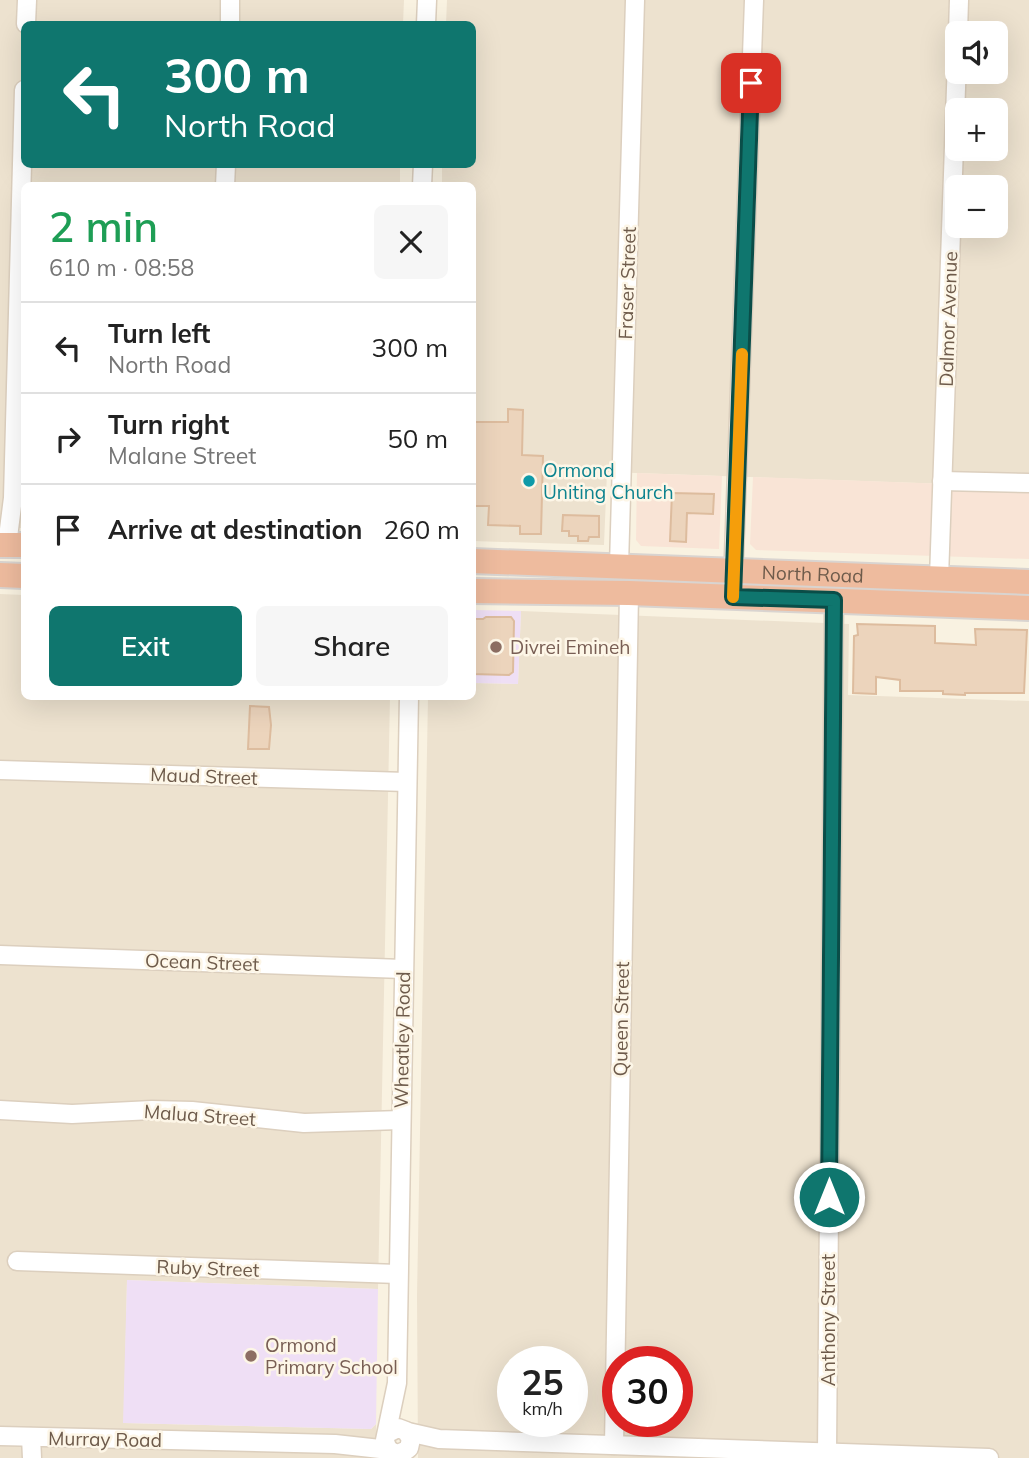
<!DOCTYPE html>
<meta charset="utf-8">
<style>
body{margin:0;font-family:Mulish,sans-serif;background:#f6f6f6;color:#222;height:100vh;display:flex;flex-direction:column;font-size:26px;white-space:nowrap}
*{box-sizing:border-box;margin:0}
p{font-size:23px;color:#767676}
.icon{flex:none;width:38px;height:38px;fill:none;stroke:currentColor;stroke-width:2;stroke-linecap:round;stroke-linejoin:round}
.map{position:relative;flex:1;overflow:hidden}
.panel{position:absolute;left:21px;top:182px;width:455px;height:518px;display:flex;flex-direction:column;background:#fff;border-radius:10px;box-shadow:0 7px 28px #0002}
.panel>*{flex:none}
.hud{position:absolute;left:21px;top:21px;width:455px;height:147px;border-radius:10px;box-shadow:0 7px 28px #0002;background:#0f766e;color:#fff;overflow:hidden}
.tools{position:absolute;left:945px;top:21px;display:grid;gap:14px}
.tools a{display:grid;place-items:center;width:63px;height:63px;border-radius:10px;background:#fff;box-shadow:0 7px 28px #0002;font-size:35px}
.speed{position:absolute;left:497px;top:1346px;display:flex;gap:14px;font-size:35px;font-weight:700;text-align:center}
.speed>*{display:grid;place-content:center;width:91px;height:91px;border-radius:50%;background:#fff;box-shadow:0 7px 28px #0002;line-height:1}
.speed small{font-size:18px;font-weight:400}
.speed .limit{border:10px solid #d22;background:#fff;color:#111}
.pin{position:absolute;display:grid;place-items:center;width:60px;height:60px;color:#fff;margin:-30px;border-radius:14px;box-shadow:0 4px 10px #0006}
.me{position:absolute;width:77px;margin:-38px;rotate:0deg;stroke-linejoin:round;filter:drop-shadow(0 0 5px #0008)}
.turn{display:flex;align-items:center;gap:24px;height:147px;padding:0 28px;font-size:32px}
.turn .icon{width:91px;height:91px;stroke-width:2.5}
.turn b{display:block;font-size:49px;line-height:60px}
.round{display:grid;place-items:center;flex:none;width:74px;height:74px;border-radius:10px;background:#f6f6f6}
.head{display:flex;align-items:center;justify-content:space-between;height:119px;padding:0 28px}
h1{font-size:42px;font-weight:600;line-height:52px;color:#1e9e55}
.action{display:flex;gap:14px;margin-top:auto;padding:14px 28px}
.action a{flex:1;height:80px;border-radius:10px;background:#0f766e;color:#fff;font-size:28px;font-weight:600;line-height:80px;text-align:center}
.action a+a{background:#f6f6f6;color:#222}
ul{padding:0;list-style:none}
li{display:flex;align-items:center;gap:21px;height:91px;padding:0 28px;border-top:2px solid #e0e0e0}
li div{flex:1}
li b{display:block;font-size:26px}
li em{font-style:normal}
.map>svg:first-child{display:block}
.residential{fill:#ede2cf;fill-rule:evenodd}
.commercial{fill:#f9e4d6}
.education{fill:#efdff5}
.building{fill:#ecd4bc;stroke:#ddbc9e;stroke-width:2}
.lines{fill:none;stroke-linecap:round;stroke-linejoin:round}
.minor-casing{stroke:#dccfbe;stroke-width:21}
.highway-casing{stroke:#d9d4d0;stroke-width:28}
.minor{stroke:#fff;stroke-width:18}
.highway{stroke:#eebb9e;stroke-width:24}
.route-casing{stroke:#0a4d48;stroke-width:18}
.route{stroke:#0f766e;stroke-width:12}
.slow{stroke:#f59e0b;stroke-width:12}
.culture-dot{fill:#0f9aa8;stroke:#fdf6e7;stroke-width:2.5}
.education-dot{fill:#8d6e63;stroke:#fdf6e7;stroke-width:2.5}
.labels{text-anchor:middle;stroke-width:5;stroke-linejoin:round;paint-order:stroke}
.street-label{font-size:19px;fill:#6e5b4b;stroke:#fdf6e7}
.culture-label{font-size:19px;fill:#0d838f;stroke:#fdf6e7;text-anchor:start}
.education-label{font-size:19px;fill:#785e54;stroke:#fdf6e7;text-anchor:start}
</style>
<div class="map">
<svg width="1029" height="1458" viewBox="0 0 1029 1458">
<rect width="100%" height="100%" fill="#f9f2e1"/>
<g class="residential">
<polygon points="0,0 404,0 403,24 24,24 24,164 400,165 400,185 24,186 24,528 0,528"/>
<path d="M447 0H1029V487L607 472 604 545 473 541 472 186H442V165L472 164V24H446ZM957 33H996V72H957ZM957 110H996V149H957ZM957 187H996V226H957Z"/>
<polygon points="0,594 24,595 24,696 390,697 378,1289 127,1280 124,1423 371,1429 376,1424 377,1458 0,1458"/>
<path d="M521 611 849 624 848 695 1029 701V1458H418L417 1296 428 697 472 696 473 683 518 684ZM513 1362H572V1421H513ZM618 1362H677V1421H618Z"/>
</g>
<g class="commercial">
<polygon points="637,473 722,476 719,549 641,546 636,540"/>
<polygon points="753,477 1029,487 1029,559 756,550 750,544"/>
</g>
<g class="education">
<polygon points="473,610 521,611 518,684 473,683"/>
<polygon points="127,1280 378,1289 376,1424 371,1429 123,1423"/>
</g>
<g class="building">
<polygon points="508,409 523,410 522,455 543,456 541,534 520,534 520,526 488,525 489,506 472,506 472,422 508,422"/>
<polygon points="672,493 714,494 713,514 687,513 686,542 670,541"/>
<polygon points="563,515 599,516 599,537 589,537 588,541 578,541 578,536 569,536 569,531 562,531"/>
<polygon points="486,617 511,617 514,621 513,672 509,675 472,674 472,619 483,619"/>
<polygon points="857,624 935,626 935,643 976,645 975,629 1027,630 1024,693 965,693 965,695 943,694 943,691 900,691 900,680 876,677 876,694 853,693 854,636 858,635"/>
<polygon points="250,706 269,707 271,725 269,749 248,749"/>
</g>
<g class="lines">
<defs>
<g id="minor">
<polyline points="26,24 27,0"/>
<polyline points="230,24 230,0"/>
<polyline points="426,24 427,0"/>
<polyline points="958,33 959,0"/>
<polyline points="225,186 226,164"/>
<polyline points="422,186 423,164"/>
<polyline points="942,481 1029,483"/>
<polyline points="7,545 13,498 24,90"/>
<polyline points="619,566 635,0"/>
<polyline points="939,578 957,59"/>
<polyline points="733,583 754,0"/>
<polyline points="0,770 407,782"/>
<polyline points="0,955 403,969"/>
<polyline points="0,1110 72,1114 152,1110 192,1111 304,1123 401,1120"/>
<polyline points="17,1261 398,1274"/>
<polyline points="408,1432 439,1439 989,1458"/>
<path d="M388 1433 398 1428 406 1431 411 1439 409 1448C399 1457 387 1454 385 1440L397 1383 409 696"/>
<polyline points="0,1436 335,1444 389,1450"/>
<polyline points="31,1437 32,1458"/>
<polyline points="614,1445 629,593"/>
<polyline points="827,1453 834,600"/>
</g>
<g id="highway">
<polyline points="0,545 24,545"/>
<path id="s1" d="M472 561 1029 582"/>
<polyline points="0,575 24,576"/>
<polyline points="472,591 629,593 1029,608"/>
</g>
</defs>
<use href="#minor" class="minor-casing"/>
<use href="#highway" class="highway-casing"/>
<use href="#minor" class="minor"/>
<use href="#highway" class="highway"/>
</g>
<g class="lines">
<defs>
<polyline id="route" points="751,83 733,597 834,600 829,1197"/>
</defs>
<use href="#route" class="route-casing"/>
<use href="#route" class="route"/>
<polyline class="slow" points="733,597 742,354"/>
</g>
<circle class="culture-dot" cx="529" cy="481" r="7"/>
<g class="education-dot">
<circle cx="496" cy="647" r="7"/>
<circle cx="251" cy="1356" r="7"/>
</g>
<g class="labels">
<g class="street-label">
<text transform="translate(627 283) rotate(-88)" y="7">Fraser Street</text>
<text transform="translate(948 319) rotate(-88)" y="7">Dalmor Avenue</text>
<text dy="7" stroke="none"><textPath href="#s1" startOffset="341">North Road</textPath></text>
<text transform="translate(204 776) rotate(2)" y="7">Maud Street</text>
<text transform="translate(202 962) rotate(2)" y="7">Ocean Street</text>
<text transform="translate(621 1019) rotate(-89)" y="7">Queen Street</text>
<text transform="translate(402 1040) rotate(-89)" y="7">Wheatley Road</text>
<text transform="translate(200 1115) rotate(4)" y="7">Malua Street</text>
<text transform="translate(208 1268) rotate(2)" y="7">Ruby Street</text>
<text transform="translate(828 1320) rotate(-90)" y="7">Anthony Street</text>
<text transform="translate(105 1439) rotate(1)" y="7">Murray Road</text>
</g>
<g class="culture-label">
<text x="543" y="477">Ormond<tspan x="543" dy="22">Uniting Church</tspan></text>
</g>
<g class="education-label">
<text x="510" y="654">Divrei Emineh</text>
<text x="265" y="1352">Ormond<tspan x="265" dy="22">Primary School</tspan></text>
</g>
</g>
</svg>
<div class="tools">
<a><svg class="icon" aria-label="sound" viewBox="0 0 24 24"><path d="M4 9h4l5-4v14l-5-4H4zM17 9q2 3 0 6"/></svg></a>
<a>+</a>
<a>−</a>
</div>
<div class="speed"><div>25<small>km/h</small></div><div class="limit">30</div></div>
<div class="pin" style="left:751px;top:83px;background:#d93025"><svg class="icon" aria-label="arrive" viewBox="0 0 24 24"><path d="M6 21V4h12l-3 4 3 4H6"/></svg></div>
<svg class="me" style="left:829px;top:1197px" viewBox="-20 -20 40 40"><circle r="17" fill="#0f766e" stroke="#fff" stroke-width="3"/><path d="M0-11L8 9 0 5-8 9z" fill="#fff"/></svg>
<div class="hud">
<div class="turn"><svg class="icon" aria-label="left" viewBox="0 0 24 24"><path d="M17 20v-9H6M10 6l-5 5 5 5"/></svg><div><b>300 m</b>North Road</div></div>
</div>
<section class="panel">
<div class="head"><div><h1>2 min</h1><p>610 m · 08:58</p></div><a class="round"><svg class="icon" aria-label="close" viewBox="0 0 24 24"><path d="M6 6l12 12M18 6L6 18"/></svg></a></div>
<ul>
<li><svg class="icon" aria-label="left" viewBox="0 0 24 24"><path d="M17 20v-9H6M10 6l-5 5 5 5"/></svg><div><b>Turn left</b><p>North Road</p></div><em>300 m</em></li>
<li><svg class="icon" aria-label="right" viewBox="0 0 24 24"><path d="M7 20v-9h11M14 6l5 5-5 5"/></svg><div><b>Turn right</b><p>Malane Street</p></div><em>50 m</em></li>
<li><svg class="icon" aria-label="arrive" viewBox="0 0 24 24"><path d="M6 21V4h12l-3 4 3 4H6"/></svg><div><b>Arrive at destination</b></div><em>260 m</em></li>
</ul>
<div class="action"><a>Exit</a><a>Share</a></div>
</section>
</div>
